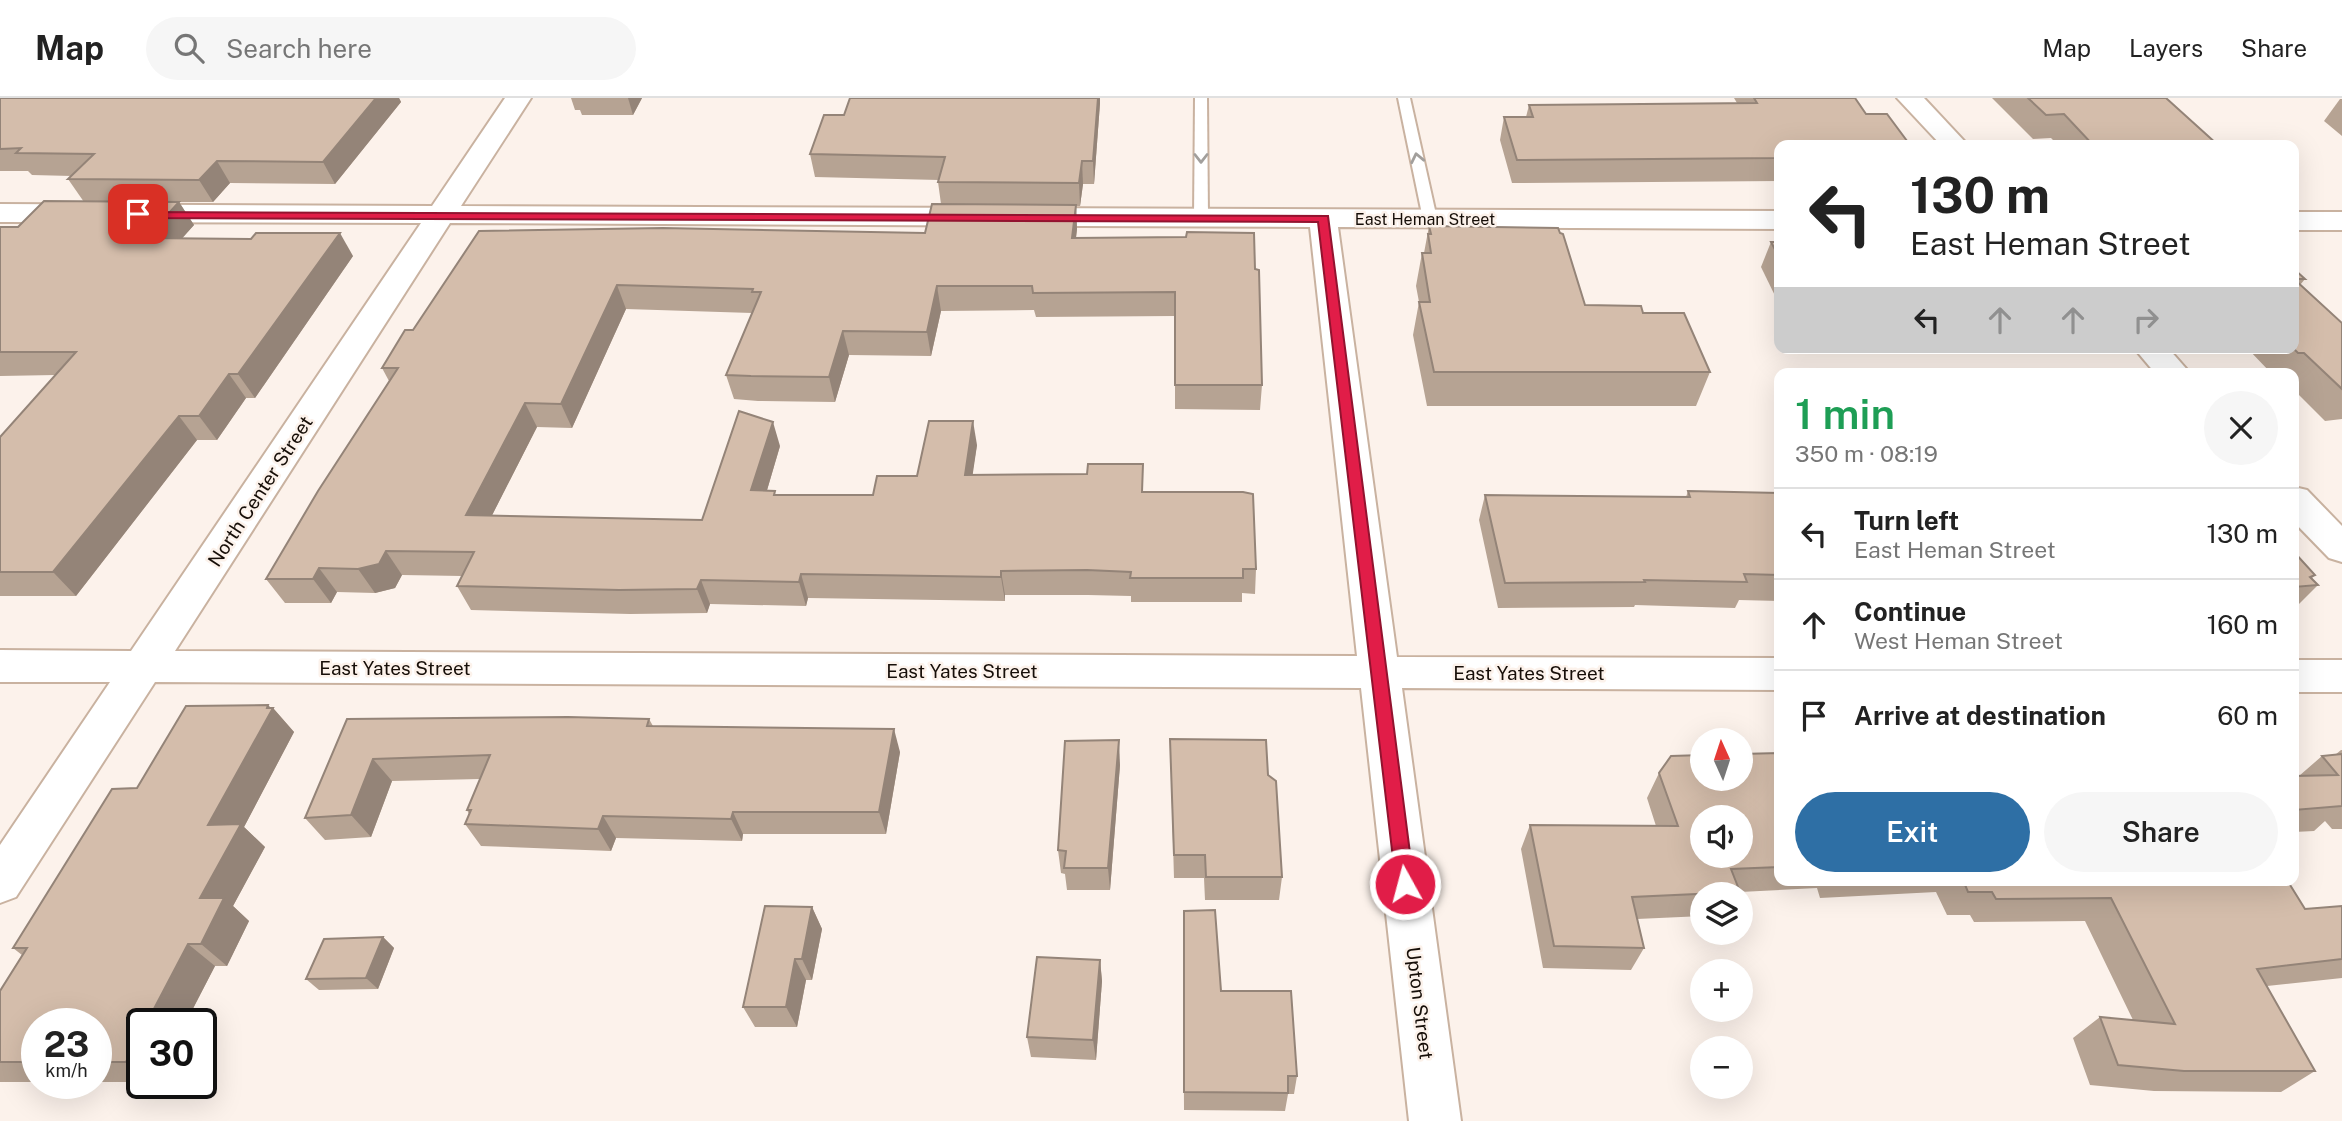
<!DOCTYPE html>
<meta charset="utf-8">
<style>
body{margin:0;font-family:"Public Sans",sans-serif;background:#f6f6f6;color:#222;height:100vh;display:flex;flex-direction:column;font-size:26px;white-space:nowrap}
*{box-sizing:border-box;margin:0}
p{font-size:23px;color:#767676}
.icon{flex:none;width:38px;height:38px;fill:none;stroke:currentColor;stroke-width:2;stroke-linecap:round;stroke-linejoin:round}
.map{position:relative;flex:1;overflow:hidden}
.side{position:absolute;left:1774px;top:270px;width:525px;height:518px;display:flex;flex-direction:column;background:#fff;border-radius:14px;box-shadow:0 7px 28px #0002}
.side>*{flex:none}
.guide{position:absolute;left:1774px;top:42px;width:525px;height:214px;border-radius:14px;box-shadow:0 7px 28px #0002;background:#fff;color:#222;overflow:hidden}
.needle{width:46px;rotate:357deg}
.fabs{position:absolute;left:1690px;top:630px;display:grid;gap:14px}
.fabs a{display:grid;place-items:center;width:63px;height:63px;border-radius:50%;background:#fff;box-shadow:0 7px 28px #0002;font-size:35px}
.speed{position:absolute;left:21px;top:910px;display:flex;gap:14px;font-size:35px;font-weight:700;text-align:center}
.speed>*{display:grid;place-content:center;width:91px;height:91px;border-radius:50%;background:#fff;box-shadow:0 7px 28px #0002;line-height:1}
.speed small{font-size:18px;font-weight:400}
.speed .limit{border:4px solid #111;border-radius:10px;background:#fff;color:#111}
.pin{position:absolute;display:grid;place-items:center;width:60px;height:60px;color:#fff;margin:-30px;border-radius:14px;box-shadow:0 4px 10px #0006}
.me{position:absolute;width:77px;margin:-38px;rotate:353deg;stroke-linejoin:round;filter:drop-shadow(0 0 5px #0008)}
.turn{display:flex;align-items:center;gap:24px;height:147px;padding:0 21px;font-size:32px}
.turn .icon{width:91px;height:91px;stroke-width:2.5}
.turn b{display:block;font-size:49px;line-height:60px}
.lanes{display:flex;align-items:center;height:66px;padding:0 21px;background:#0003;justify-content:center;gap:35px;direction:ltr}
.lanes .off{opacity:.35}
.round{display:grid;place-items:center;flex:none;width:74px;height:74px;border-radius:37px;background:#f6f6f6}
.head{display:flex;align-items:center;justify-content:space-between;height:119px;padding:0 21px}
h1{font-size:42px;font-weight:600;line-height:52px;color:#1e9e55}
.button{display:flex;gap:14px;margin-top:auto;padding:14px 21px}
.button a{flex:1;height:80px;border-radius:42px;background:#2e6fa5;color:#fff;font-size:28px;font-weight:600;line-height:80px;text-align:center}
.button a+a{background:#f6f6f6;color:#222}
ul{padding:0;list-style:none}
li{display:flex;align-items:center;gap:21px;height:91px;padding:0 21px;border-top:2px solid #e0e0e0}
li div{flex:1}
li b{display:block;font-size:26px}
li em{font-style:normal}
header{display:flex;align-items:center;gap:42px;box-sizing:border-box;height:98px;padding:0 35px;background:#fff;border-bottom:2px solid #e0e0e0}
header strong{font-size:33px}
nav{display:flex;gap:38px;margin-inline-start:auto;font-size:24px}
.search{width:490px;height:63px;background:#f6f6f6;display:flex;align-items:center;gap:18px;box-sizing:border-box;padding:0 24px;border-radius:38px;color:#767676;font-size:26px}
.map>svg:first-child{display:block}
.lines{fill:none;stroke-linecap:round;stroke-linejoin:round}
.lane-casing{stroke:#c9b2a0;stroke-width:4}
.street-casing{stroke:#c9b2a0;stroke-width:4}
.lane{fill:#fff;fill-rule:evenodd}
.street{fill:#fff;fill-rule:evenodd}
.wall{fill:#b6a393}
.shaded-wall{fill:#948478}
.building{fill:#d4bdab;stroke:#948478;stroke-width:2;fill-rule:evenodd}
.oneway{stroke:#a29f9c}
.route{fill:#e11d48;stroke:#92132f;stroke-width:2}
.labels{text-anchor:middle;stroke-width:5;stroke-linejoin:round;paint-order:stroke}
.far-street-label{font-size:16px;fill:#160e08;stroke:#fcf2eb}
.street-label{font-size:19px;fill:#160e08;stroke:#fcf2eb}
</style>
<header>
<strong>Map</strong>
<div class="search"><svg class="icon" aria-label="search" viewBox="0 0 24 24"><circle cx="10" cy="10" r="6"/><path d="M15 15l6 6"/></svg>Search here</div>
<nav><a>Map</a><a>Layers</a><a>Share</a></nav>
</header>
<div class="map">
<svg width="2342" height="1023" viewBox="0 0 2342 1023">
<rect width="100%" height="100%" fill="#fcf2eb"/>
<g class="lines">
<defs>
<g id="lane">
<polygon points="1195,0 1207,0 1208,120 1201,124 1194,120"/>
<polygon points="1398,0 1410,0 1437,121 1435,124 1430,125 1423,121"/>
</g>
<g id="street">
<path d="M505 0H531L461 108 1780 113V131L1338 129 1397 559 1780 560V592L1402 590 1461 1023H1409L1361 590 155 584 16 799 0 805V747L110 584H0V552L131 553 421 125 0 124V106L432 108ZM450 125 1310 129 1357 558 175 553Z"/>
<polygon points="1897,0 1924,0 1968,47 1941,47"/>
<rect x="2294" y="114" width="48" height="18"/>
<polygon points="2134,250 2168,250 2190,275 2155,275"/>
<polygon points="2294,389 2307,392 2342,428 2342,464 2329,460 2294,424"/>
<rect x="2294" y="562" width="48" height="32"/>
</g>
</defs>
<use href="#lane" class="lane-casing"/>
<use href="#street" class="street-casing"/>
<use href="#lane" class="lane"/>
<use href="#street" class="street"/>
</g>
<g class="wall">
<polygon points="0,0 399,0 401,4 335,86 230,85 213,104 179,104 194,127 182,140 353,158 255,300 246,300 217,342 197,342 76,498 0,498 0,339 55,277 0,278 0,129 18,129 84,104 68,81 72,78 32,77 28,73 0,73"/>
<polygon points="571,0 642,0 633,17 582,17 580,12 575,12"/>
<polygon points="1734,0 1855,0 1780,47 1780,83 1512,85 1500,42 1504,19 1526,19 1529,7 1737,5"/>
<polygon points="1992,0 2166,0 2218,47 2058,47 2051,40 2033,41"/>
<polygon points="2340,1 2342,1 2342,38 2324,23"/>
<polygon points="1100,5 1094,86 1083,86 1080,108 1076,108 1077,131 1076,140 1255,171 1262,287 1260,312 1175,311 1175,218 1036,219 1034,212 941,213 931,258 849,257 835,304 758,303 734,301 726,277 752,215 626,211 572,330 537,329 492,417 702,422 780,348 767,392 777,397 873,397 917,378 977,347 972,377 1144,394 1256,471 1255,496 1242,495 1242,504 1131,504 1131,498 1088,497 1005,497 1005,503 808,500 806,508 710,506 707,515 630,516 471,512 457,488 462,478 402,477 395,490 375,495 337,494 331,505 285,505 266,481 389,283 382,270 413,232 479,133 925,135 941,106 938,84 939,82 815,79 810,56 844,17"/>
<polygon points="1429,128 1585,207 1643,215 1710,274 1696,308 1427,308 1413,237 1419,204 1416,188 1422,155 1424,155"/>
<polygon points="1771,144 1780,144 1780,208 1761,169"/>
<polygon points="2294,171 2305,181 2300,187 2342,225 2342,321 2325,323 2294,292 2294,275 2271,275 2247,250 2294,250"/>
<polygon points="1688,393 1780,395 1780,503 1739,502 1735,510 1635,507 1634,509 1498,510 1479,422 1485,397 1686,399"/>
<polygon points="2294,454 2315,477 2312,480 2318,487 2294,511"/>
<polygon points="271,610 273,610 294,634 244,729 265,749 233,808 249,823 227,868 215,868 185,926 142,926 142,984 96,984 96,926 37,926 37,984 0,984 0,893 22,857 13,850"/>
<polygon points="347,621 649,621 653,628 900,654 886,736 743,736 742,743 616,740 611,753 481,748 465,726 469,716 467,712 480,681 392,683 371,739 325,742 305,720"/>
<polygon points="1170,641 1268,677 1282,779 1279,802 1205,802 1204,780 1174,780"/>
<polygon points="2341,652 2342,652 2342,731 2332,731 2325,723 2314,733 2294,734 2294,678 2299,678 2322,658 2335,657"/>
<polygon points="1780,655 1780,782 2287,782 2305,811 2342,808 2342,880 2267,888 2315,973 2281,994 2154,993 2090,987 2073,940 2100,919 2133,922 2085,823 1974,824 1970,817 1947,817 1936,794 1820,800 1817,790 1740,794 1738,796 1703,796 1703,818 1637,821 1644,850 1631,872 1543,870 1521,751 1530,727 1656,728 1647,700 1659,675"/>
<polygon points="1120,667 1110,792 1067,792 1065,776 1061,775 1058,752"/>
<polygon points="812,809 822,831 812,882 806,882 797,929 755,929 743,909"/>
<polygon points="1183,834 1221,893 1297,978 1294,996 1288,996 1285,1013 1184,1012"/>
<polygon points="383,839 394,850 378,891 319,892 306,881"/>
<polygon points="1100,862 1102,883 1096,962 1031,959 1027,939"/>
</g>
<g class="shaded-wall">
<polygon points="376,0 399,0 401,4 335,86 323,64"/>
<polygon points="628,0 642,0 633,17"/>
<polygon points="1098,0 1100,0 1100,5 1094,86 1093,63"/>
<polygon points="217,63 230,85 213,104 199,82"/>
<polygon points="1082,63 1083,86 1080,108 1079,85"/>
<polygon points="179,104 194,127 162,163 146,140"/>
<polygon points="1076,107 1077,131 1073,164 1072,140"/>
<polygon points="340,135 353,158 255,300 238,276"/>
<polygon points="617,187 626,211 572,330 561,306"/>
<polygon points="937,188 941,213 931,258 927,234"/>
<polygon points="843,233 849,257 835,304 829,279"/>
<polygon points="229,276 246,300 217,342 199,318"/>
<polygon points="525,305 537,329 480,441 466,417"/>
<polygon points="179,318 197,342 76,498 53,474"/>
<polygon points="973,323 977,347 969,402 965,377"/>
<polygon points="773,324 780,348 760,416 751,392"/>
<polygon points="386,453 402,477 395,490 375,495 358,471"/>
<polygon points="319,470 337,494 331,505 313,481"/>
<polygon points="1001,473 1005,497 1005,503 1001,479"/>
<polygon points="801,476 808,500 806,508 799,484"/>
<polygon points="701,482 710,506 707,515 697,491"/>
<polygon points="268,607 272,611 273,610 294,634 244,729 265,749 233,808 249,823 227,868 201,846 200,800 208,727"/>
<polygon points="894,631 900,654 886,736 879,714"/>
<polygon points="1119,642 1120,667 1110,792 1108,770"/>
<polygon points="373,661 392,683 371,739 351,717"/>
<polygon points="733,714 743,736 742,743 731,721"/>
<polygon points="603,718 616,740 611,753 598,731"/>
<polygon points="812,809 822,831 812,882 802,861"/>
<polygon points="383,839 394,850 378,891 366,880"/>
<polygon points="188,846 215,868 185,926 146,926"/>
<polygon points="795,861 806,882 797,929 786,909"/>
<polygon points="1100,862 1102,883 1096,962 1093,942"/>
<polygon points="142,933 142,974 126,964"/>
</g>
<g class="building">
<polygon points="0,0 376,0 323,64 217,63 199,82 68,81 94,56 16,55 21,50 0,51"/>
<polygon points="850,0 1098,0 1093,63 1082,63 1079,85 938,84 945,59 810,56 824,17 844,17"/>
<polygon points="1754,0 1855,0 1866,16 1887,16 1910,47 1780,47 1780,60 1517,62 1504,19 1533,19 1529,7 1757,5"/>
<polygon points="2028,0 2166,0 2218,47 2093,47 2064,16 2046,17"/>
<polygon points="44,103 179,104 146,140 251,141 256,135 340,135 238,276 229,276 199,318 179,318 53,474 0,474 0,339 76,254 0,254 0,129 18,129"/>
<polygon points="932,106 1076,107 1072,140 1186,139 1187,134 1254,135 1255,171 1259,172 1262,287 1175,287 1175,194 1033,195 1032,188 937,188 927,234 843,233 829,279 751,278 726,277 761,194 752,194 753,191 617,187 561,306 525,305 466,417 702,422 739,313 773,324 751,392 775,393 774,397 873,397 877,378 917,378 929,323 973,323 965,377 1087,376 1088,366 1143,366 1142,394 1243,394 1253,396 1256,471 1243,471 1243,480 1130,480 1131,474 1087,472 1001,473 1001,479 801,476 799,484 701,482 697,491 619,492 457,488 474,454 386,453 379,466 358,471 319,470 313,481 266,481 318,393 398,270 382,270 405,232 413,232 479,133 663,130 925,135"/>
<polygon points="1429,128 1558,130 1560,135 1563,136 1585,207 1641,208 1643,215 1684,215 1710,274 1434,274 1419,204 1430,204 1422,155 1431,155 1428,136 1431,136"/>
<polygon points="1771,144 1780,144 1780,161"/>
<polygon points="2294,171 2305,181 2294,181 2342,225 2342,291 2304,255 2298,255 2293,250 2294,250"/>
<polygon points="1688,393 1780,395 1780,477 1744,476 1747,484 1644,482 1645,484 1505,485 1485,397 1690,399"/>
<polygon points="2294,454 2315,477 2310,479 2318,487 2294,489"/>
<polygon points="268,607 267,610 273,610 208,727 241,726 200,800 224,800 201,846 188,846 146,926 142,926 142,933 126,964 96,964 96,926 37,926 37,964 0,964 0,893 27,850 13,850 112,691 137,690 186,608"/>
<polygon points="568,619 649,621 647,628 894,631 879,714 733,714 731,721 603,718 598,731 465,726 471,712 467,712 490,657 373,661 351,717 305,720 347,621"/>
<polygon points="1170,641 1266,642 1268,677 1276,683 1282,779 1206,779 1205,757 1174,757"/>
<polygon points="1119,642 1108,770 1064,770 1066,753 1058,752 1065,643"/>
<path d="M1780 655V769L1731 771 1740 794 1632 799 1644 850 1554 848 1530 727 1678 728 1659 675 1671 658 1703 657V681H1741V656ZM1703 719H1741V758H1703Z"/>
<polygon points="2342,656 2342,708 2294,712 2294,678 2338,677 2322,658"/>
<polygon points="1963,782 2287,782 2305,811 2342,808 2342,861 2257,871 2315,973 2184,973 2118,967 2100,919 2175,926 2111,800 1996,801 1992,794 1968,794"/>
<polygon points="765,808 812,809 802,861 795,861 786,909 743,909"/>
<polygon points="1215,812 1221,893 1291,893 1297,978 1288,978 1288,995 1184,994 1184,813"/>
<polygon points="383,839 366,880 306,881 324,841"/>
<polygon points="1037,859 1100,862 1093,942 1027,939"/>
</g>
<defs><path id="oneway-chevron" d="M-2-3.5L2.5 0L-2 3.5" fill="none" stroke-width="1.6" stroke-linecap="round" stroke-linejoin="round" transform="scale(1.75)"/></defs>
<g class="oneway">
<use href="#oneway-chevron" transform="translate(1201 60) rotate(90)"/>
<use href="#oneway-chevron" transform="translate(1417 60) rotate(-102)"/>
</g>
<polygon class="route" points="133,114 1328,118 1414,786 1412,792 1405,794 1398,792 1396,786 1318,124 138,120 133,119"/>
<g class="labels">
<g class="far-street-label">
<text x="1425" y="127">East Heman Street</text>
</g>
<g class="street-label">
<text transform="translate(260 393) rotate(-57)" y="7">North Center Street</text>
<text x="395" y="577">East Yates Street</text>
<text x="962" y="580">East Yates Street</text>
<text x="1529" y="582">East Yates Street</text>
<text transform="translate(1420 905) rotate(83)" y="7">Upton Street</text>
</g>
</g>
</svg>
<div class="fabs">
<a><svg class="needle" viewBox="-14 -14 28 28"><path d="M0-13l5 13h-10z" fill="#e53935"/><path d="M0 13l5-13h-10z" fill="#767676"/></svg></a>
<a><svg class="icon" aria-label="sound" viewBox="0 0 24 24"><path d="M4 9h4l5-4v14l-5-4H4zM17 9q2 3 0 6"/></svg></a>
<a><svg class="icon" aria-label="layers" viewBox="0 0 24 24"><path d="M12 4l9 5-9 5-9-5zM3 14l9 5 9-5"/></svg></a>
<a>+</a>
<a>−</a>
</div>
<div class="speed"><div>23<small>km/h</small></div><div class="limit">30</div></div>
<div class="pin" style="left:138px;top:116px;background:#d93025"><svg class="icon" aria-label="arrive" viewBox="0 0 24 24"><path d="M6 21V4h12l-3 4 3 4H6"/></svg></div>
<svg class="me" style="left:1405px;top:786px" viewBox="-20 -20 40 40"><circle r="17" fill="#e11d48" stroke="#fff" stroke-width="3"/><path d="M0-11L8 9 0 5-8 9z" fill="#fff"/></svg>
<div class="guide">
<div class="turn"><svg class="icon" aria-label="left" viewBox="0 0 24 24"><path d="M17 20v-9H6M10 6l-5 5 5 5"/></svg><div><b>130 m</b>East Heman Street</div></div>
<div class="lanes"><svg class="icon" aria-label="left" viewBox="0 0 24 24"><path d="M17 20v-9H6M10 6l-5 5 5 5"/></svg><svg class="icon off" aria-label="ahead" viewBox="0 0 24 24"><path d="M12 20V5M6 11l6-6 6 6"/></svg><svg class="icon off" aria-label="ahead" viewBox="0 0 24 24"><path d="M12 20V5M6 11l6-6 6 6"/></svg><svg class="icon off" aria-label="right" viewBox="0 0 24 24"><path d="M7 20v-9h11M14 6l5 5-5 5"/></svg></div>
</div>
<section class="side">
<div class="head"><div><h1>1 min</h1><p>350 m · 08:19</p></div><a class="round"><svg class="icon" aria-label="close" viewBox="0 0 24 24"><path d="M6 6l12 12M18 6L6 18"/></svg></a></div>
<ul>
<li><svg class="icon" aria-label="left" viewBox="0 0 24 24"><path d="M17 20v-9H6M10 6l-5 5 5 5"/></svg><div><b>Turn left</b><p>East Heman Street</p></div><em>130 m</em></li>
<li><svg class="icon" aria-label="ahead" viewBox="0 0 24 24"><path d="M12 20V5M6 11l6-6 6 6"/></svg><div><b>Continue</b><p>West Heman Street</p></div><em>160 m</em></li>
<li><svg class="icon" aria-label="arrive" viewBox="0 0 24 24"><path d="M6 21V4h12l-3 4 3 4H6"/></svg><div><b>Arrive at destination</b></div><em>60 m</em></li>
</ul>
<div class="button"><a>Exit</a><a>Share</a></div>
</section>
</div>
